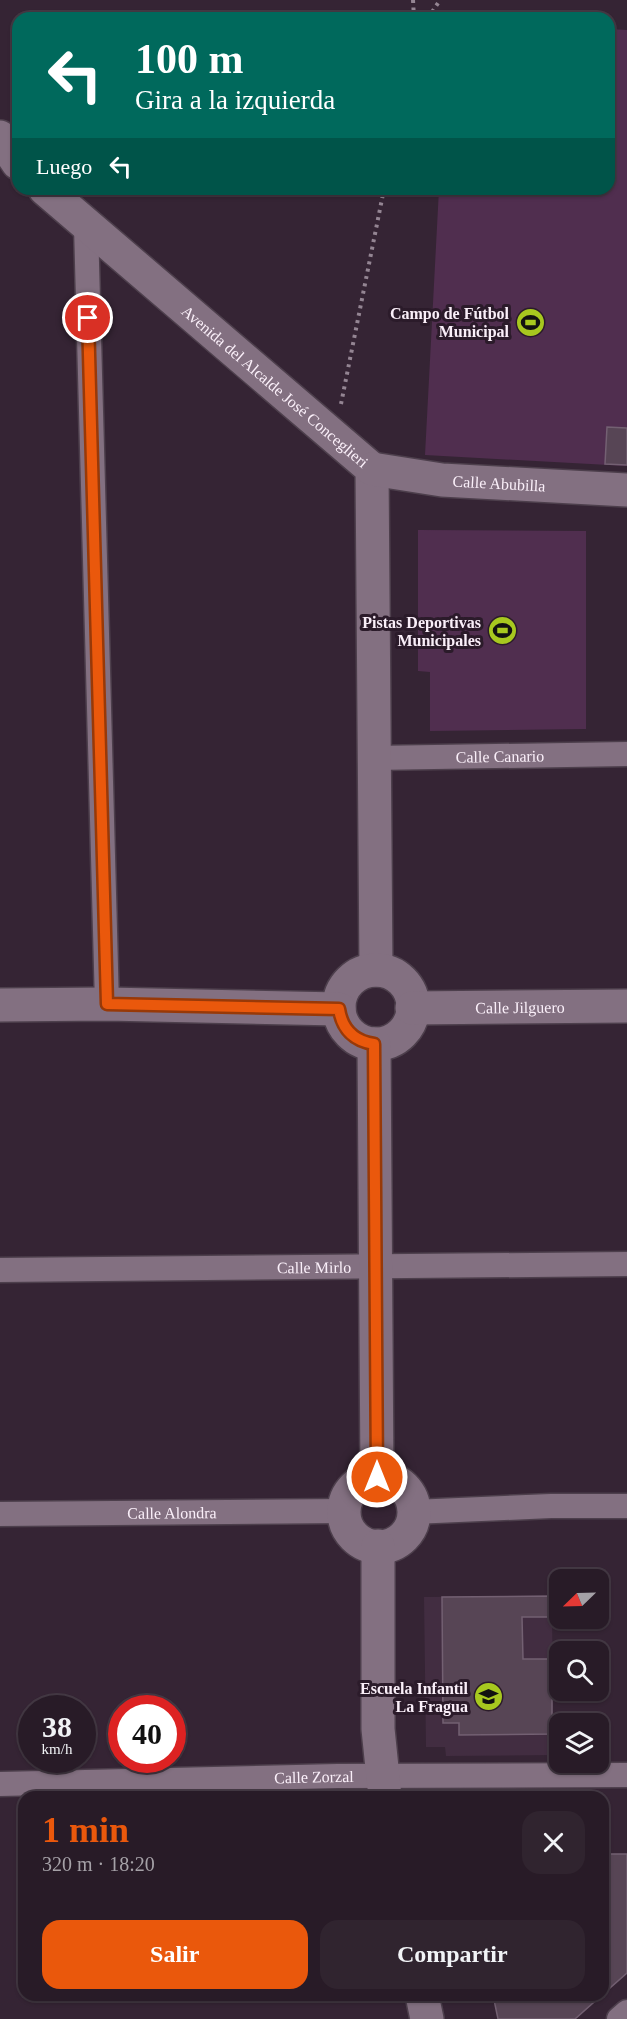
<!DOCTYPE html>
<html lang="es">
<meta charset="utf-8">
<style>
body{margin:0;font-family:"Times New Roman",serif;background:#30242f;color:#f1f3f6;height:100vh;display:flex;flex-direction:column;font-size:22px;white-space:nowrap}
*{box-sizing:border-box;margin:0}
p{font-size:20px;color:#a5a1a7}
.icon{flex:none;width:33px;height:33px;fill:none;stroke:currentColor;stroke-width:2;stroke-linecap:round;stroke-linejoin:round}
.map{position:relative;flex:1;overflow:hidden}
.sheet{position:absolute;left:18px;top:1791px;width:591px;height:210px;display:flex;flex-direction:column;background:#281b27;border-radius:18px;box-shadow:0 2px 4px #0004,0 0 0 2px #443944}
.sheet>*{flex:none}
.guide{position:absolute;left:12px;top:12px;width:603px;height:183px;border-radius:18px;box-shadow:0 2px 4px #0004,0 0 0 2px #443944;background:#00695c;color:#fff;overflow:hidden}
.needle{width:39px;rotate:247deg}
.tools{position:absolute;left:549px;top:1569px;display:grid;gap:12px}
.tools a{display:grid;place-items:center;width:60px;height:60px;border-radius:12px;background:#281b27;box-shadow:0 2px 4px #0004,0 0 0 2px #443944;font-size:30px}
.speed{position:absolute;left:18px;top:1695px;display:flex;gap:12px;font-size:30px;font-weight:700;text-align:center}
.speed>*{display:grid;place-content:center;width:78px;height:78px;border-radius:50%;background:#281b27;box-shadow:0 2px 4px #0004,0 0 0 2px #443944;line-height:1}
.speed small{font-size:15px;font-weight:400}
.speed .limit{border:9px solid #d22;background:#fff;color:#111}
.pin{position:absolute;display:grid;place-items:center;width:51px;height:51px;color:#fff;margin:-26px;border:3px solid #fff;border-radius:50%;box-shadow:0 2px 6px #0007}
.me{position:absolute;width:66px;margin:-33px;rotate:0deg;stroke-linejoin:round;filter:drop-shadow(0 0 4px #0008)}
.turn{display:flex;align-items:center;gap:21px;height:126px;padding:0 24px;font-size:27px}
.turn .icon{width:78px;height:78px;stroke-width:2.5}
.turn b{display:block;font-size:42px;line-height:51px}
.then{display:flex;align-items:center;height:57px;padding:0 24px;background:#0003;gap:12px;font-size:22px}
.round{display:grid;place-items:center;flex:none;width:63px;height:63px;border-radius:18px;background:#30242f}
.headline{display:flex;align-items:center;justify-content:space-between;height:102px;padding:0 24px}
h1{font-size:36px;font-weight:600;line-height:45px;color:#ea580c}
.action{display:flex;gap:12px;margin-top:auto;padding:12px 24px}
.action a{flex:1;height:69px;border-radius:18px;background:#ea580c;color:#fff;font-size:24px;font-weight:600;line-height:69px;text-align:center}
.action a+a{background:#30242f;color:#f1f3f6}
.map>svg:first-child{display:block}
.built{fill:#422d41}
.green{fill:#502e4f}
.building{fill:#574555;stroke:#736072;stroke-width:1.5}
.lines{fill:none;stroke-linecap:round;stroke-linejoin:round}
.street-casing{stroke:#4d3f4c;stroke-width:27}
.secondary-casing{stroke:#4d3f4c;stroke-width:36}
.path{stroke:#948593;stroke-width:4;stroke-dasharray:3 4.5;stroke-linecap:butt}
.street{stroke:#837081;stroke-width:24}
.secondary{stroke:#837081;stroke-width:33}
.route-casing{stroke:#983908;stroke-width:15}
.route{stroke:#ea580c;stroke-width:10}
.labels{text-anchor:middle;stroke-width:6;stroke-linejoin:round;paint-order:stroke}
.poi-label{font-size:16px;font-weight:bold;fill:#faeff9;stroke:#2b1b2a;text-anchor:end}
.street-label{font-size:16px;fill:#faeff9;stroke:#2b1b2a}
</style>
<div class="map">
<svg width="627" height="2019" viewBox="0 0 627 2019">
<rect width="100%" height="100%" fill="#352434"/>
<polygon class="built" points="552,1596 553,1755 446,1756 445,1747 426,1747 424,1597"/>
<g class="green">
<polygon points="609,29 627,30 627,466 425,455 439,189 609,189"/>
<polygon points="418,530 586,531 586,729 430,731 430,672 418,671"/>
</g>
<g class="building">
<polygon points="607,427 627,428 627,465 605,464"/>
<polygon points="552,1596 552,1617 522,1617 523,1659 552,1659 552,1734 459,1735 459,1723 443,1723 442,1597"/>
<polygon points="603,1854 627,1854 627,1973 603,1994"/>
<polygon points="493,1995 602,1995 575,2019 498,2019"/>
</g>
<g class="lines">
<defs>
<g id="street">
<polyline points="86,226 107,1004"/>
<path id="s1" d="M374 758 627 754"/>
<path id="s2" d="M0 1270 627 1264"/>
<polyline points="413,1512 551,1506 627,1506"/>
<path id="s3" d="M0 1514 344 1511"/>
<path id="s4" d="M0 1784 338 1776 627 1775"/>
<polyline points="619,2019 627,2012"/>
</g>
<g id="secondary">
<polyline points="0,137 18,163"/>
<path id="s5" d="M45 189 372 469 376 970"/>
<path id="s6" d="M372 469 442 480 627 490"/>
<circle cx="376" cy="1007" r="37"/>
<polyline points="0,1005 107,1004 339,1009"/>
<path id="s7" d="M412 1008 627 1006"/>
<polyline points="374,1044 377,1477"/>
<circle cx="379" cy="1512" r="35"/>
<polyline points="378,1546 378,1729 385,1797"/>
<polyline points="422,1995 427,2019"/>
</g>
</defs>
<use href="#street" class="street-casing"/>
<use href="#secondary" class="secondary-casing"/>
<g class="path">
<polyline points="413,0 414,18"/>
<polyline points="428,18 440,0"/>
<polyline points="341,404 384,189"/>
</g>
<use href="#street" class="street"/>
<use href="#secondary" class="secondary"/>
</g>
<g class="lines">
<defs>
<path id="route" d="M88 318 107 1004 339 1009C342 1029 354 1041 374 1044L377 1477"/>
</defs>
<use href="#route" class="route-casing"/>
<use href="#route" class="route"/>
</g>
<defs>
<symbol id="stadium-disc" viewBox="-11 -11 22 22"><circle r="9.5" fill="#a7c81f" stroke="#2b1b2a"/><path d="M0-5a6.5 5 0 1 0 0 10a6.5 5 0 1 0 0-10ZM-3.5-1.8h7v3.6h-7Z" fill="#111"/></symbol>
<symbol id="school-disc" viewBox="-11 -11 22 22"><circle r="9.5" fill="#a7c81f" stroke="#2b1b2a"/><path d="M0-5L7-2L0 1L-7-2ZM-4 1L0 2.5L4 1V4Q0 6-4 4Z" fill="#111"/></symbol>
</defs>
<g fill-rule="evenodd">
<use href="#stadium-disc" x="514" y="306" width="33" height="33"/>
<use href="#stadium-disc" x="486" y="614" width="33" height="33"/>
<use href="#school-disc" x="472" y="1680" width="33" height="33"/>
</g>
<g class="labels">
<g class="poi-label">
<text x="509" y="319">Campo de Fútbol<tspan x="509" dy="18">Municipal</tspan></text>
<text x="481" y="628">Pistas Deportivas<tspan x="481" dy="18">Municipales</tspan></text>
<text x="468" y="1694">Escuela Infantil<tspan x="468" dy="18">La Fragua</tspan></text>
</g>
<g class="street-label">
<text dy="6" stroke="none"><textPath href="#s5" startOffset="303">Avenida del Alcalde José Conceglieri</textPath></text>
<text dy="6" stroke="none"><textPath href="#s6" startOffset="128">Calle Abubilla</textPath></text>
<text dy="6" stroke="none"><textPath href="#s1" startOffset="126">Calle Canario</textPath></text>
<text dy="6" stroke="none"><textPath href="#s7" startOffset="108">Calle Jilguero</textPath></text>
<text dy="6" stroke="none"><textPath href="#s2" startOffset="314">Calle Mirlo</textPath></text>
<text dy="6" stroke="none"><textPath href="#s3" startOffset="172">Calle Alondra</textPath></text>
<text dy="6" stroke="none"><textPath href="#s4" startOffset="314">Calle Zorzal</textPath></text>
</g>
</g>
</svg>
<div class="tools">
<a><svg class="needle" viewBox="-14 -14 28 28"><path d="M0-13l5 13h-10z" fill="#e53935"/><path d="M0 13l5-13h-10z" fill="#a5a1a7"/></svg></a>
<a><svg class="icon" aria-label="search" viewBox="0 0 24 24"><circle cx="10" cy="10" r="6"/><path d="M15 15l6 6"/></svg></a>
<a><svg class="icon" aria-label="layers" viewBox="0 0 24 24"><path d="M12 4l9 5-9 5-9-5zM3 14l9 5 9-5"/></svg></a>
</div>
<div class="speed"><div>38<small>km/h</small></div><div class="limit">40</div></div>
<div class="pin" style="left:88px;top:318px;background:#d93025"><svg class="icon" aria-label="arrive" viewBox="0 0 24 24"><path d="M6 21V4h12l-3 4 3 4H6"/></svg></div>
<svg class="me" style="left:377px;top:1477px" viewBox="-20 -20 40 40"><circle r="17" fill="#ea580c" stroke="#fff" stroke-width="3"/><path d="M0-11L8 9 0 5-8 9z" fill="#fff"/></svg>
<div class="guide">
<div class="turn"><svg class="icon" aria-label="left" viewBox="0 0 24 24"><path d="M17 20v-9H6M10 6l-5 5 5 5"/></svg><div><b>100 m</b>Gira a la izquierda</div></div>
<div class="then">Luego<svg class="icon" aria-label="left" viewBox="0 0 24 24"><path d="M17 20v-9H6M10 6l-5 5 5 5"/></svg></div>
</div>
<section class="sheet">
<div class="headline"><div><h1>1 min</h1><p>320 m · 18:20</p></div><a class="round"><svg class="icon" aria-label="close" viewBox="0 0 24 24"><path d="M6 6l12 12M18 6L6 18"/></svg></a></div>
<div class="action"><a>Salir</a><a>Compartir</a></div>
</section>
</div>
